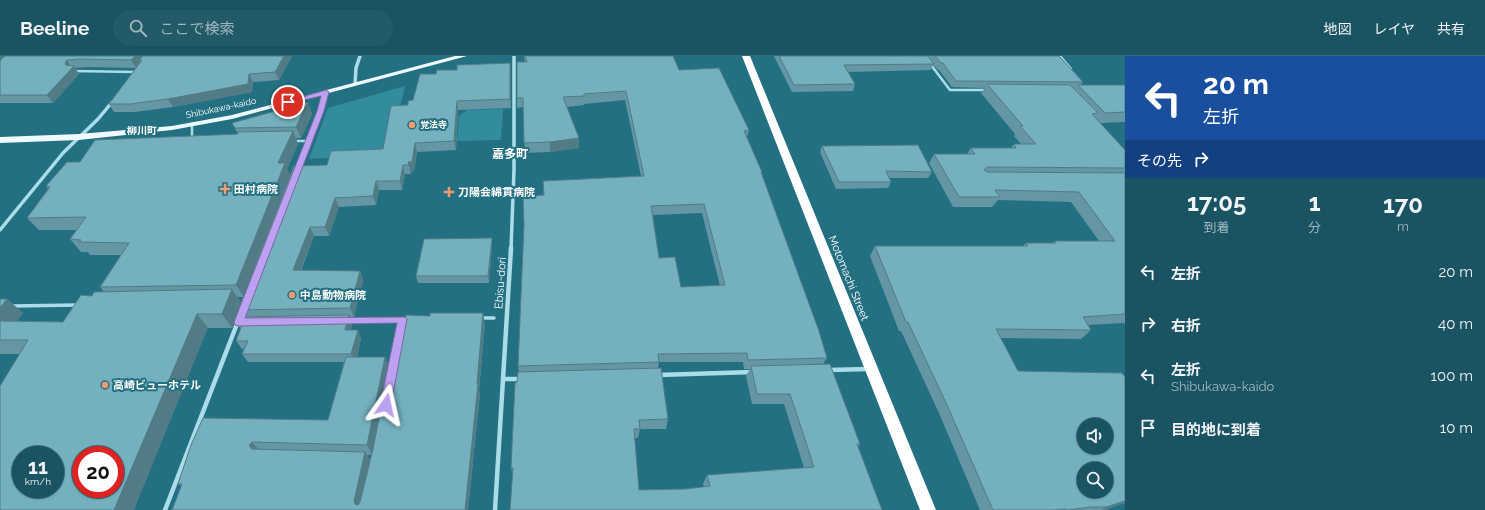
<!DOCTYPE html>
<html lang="ja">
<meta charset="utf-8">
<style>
body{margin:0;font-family:Raleway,"Noto Sans JP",sans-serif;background:#235a68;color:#f1f3f6;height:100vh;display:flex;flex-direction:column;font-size:15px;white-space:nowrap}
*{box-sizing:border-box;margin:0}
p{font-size:13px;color:#9fb7be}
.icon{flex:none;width:22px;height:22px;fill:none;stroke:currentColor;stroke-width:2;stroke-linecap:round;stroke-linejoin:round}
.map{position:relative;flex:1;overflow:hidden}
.details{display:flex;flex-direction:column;background:#1a5462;width:360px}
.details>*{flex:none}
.guide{background:#1a4fa0;color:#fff;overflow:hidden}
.tools{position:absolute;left:1077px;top:362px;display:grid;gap:8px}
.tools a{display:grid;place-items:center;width:36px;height:36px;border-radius:50%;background:#1a5462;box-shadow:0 1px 3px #0004,0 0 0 1px #386a77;font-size:20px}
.speed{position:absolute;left:12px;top:390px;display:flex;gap:8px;font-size:20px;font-weight:700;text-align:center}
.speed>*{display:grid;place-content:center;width:52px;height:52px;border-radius:50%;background:#1a5462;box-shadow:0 1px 3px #0004,0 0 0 1px #386a77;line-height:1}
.speed small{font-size:10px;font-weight:400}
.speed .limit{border:6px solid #d22;background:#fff;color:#111}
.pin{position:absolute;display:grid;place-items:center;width:34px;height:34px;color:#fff;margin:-17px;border:2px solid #fff;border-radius:50%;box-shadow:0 1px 4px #0007}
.me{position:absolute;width:44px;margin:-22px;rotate:11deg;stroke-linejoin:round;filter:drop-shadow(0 0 3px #0008)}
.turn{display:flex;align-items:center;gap:14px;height:84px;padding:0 12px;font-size:18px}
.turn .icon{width:52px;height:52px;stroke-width:2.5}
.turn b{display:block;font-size:28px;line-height:34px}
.then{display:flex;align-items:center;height:38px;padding:0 12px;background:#0003;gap:8px;font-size:15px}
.eta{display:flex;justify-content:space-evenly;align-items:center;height:68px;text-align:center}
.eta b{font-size:24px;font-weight:700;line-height:28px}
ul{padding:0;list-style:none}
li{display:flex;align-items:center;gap:12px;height:52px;padding:0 12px}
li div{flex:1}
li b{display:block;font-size:15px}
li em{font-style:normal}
header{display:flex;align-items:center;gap:24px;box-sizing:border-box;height:56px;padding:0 20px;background:#1a5462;border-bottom:1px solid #386a77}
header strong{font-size:19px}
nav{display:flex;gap:22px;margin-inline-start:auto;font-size:14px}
.search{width:280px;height:36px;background:#235a68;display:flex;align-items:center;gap:10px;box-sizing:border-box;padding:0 14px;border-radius:22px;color:#9fb7be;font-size:15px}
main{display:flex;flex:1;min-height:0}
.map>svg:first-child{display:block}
.green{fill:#338b9e}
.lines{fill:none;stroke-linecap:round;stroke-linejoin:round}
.lane-far1{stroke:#aadde8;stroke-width:2.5}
.lane{stroke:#aadde8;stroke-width:3.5}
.street-far1{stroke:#aadde8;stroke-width:3.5}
.street{stroke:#aadde8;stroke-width:4.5}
.primary{fill:#edf9fd;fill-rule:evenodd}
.highway{fill:#fff;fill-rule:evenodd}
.wall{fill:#6497a3;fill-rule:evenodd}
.shaded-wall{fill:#517b85}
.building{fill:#74b0be;stroke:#517b85;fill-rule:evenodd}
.route{fill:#bca0f2;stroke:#7a689d}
.poi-dot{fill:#f39b6d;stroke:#237082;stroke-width:1.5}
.labels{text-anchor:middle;stroke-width:4;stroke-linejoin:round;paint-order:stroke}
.far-street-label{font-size:9px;fill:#fff;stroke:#237082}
.far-poi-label{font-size:9px;font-weight:bold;fill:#fff;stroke:#237082;text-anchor:start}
.far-neighbourhood-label{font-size:10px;font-weight:bold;fill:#fff;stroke:#237082}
.poi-label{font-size:11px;font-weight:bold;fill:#fff;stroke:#237082;text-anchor:start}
.street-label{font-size:11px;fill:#fff;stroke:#237082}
.neighbourhood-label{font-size:12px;font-weight:bold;fill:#fff;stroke:#237082}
</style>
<header>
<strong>Beeline</strong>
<div class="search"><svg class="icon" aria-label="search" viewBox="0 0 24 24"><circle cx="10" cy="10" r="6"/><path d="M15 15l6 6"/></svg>ここで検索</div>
<nav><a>地図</a><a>レイヤ</a><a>共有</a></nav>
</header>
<main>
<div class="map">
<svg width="1125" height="454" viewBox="0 0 1125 454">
<rect width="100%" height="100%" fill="#237082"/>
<g class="green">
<polygon points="405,30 399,56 391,56 381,99 309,103 328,52"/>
<polygon points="503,53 501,84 457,85 459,60 467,54"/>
</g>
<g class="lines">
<g class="lane-far1">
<polyline points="1060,0 1071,13"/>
<polyline points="931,9 950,34 987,34"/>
<polyline points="73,15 135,16"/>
<polyline points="192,68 192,84"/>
<polyline points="294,85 308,85"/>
</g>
<g class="lane">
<polyline points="12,250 78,249"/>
<polyline points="482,262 494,262"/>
<polyline points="349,265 402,263 394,305"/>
</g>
<g class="street-far1">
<polyline points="355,28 356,12 360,0"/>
<polyline points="297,114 326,36"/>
<polyline points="0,174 63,97 98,63 113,45"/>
<polyline points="511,193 514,114 514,0"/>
</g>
<g class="street">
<polyline points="828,314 869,313"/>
<polyline points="658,319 753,316"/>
<polyline points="503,323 523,323"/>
<polyline points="165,454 242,255"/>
<polyline points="495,454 511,192"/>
</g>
<polygon class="primary" points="455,0 467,0 232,63 172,74 79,84 0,87 0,81 79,78 172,70 232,59"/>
<polygon class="highway" points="742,0 750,0 936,454 920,454"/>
</g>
<g class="wall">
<polygon points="0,0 292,0 279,24 253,26 252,36 173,51 135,56 114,56 109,48 136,12 87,11 75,12 79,18 53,47 0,47"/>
<path d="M524 0H673L679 14 749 74 747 81 762 116 761 119 827 302 823 308 860 388 858 391 882 454H510L513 420 511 412 517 326 519 316 518 310 543 139 641 120 625 44 584 48V49L567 51 579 82V92L550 96 525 97 523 51 517 52V42L525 6ZM702 157 720 230 681 231 659 202 653 159ZM659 306H743L744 313H750L746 320 752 348H784L804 412 707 419 703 428 704 431 686 433 639 434 634 382H638L640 373H666L668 363 658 312Z"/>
<polygon points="774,0 1059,0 1083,26 1081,29 1125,29 1125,66 1100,67 1125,112 1125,268 1124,267 1088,269 1091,274 1081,283 1001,282 1018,315 1125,321 1125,447 1105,454 980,454 939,357 901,275 899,275 870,200 875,190 1023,190 1026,187 1053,187 1055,185 1099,185 1071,146 998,144 992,151 953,151 929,107 934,98 967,98 971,92 1011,92 1014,88 1021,88 1014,80 1015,78 981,37 985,32 952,31 939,14 938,14 933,9 931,14 848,16 855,28 853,35 792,36"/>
<path d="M511 16V52L458 54 456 94 417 96 414 115 411 116V118H405L402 134H379L376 149 339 151 329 180H314L301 215H360L363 224 354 261H349L352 267 351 274 361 282 357 301H385L389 312 395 302 485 268 479 334 480 338 468 454 181 430 178 428 191 389 328 364 344 306H248L242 298 244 293H242L236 285 241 272H240L235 264 232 272H208L20 298H0V243H7L23 257 17 265 63 266 92 240 104 236 100 231 121 199H90L88 196H81L70 183 77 174H39L27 162 48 133 46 130 80 106 238 78 232 67 308 46 312 58 301 82H296L298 88 287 113 290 119 327 109 383 93 408 49 436 18ZM237 241H243L241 246ZM238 255 242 261H236ZM367 399H371L370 404Z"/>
<polygon points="822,90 932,116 928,122 889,122 891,126 888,132 836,133 820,96"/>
<polygon points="492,182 492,189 489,227 418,227 416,220"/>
</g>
<g class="shaded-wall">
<polygon points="0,0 12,0 0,11"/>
<polygon points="135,0 147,0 142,4 139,4 141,7 136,12 131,4"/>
<polygon points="284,0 292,0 279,24 275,16"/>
<polygon points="67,4 72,12 74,10 79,18 53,47 47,39 65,7"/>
<polygon points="510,7 511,16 511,52 510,43"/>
<polygon points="249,18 253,26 252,36 173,51 168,43"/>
<polygon points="457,45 458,54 456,94 454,85"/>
<polygon points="308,46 312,58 301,82 296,71"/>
<polygon points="293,75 298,88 287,113 291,120 244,241 236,229 278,107"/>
<polygon points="579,82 579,92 550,96 550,86"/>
<polygon points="415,87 417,96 414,115 411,116 411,118 408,106"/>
<polygon points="403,109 405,118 402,134 400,125"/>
<polygon points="376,125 379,134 376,149 373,140"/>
<polygon points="335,142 339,151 329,180 325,171"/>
<polygon points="310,171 314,180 297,223 293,214"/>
<polygon points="492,182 492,189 489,227 488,220"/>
<polygon points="360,215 363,224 354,261 350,252"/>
<polygon points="232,233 241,247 238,254 238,255 235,264 234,264 235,264 232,272 222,258"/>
<polygon points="7,243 23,257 7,278 0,272 0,252"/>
<polygon points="483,257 485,268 479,334 480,338 468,454 465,454"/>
<polygon points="197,258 208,272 134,454 114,454"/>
<polygon points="349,259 352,267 349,282 345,274"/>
<polygon points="358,274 361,282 355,306 351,298"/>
<polygon points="385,301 389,312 372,399 367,389"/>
<polygon points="252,386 261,396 258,399 249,389"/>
<polygon points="365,396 371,405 360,453 355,448 354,445"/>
<polygon points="1125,445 1125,447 1105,454 1101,454 1106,451"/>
</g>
<g class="building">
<polygon points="5,0 135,0 131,4 81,3 67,4 65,7 66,9 74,10 47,39 0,39 0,5"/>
<polygon points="143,0 284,0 275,16 249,18 248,28 168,43 130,48 109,48 142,4 139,4"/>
<path d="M525 0H673L679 14 719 12 749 74 744 75 762 116H761L819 275 827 302 748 304 747 297 658 298 659 306 518 310 524 169 523 140 544 139 543 125 644 120 626 35 584 38V40L563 41 579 82 550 86 524 87 523 42H517V6H527ZM704 148 725 229 681 231 675 201 659 202 651 150Z"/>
<polygon points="779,0 928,0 934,8 844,9 855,28 794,29"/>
<polygon points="935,0 1059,0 1083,26 956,25 943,7 941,7"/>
<polygon points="510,7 510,43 457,45 454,85 415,87 412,106 408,106 409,109 403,109 400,125 376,125 373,140 335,142 325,171 310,171 293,214 360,215 350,252 238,254 294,110 327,109 331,95 383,93 391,50 408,49 408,45 413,44 420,18 436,18 437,14 457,14 457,9"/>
<path d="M987 28 1070 29 1098 57 1092 58 1125 94V112L987 111 984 114 987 116 1125 117V258L1083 261 1091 274 996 273 1018 315 1122 317 1125 321V445L1106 451H1092L1067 454 1066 453 1053 454H993L947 349 908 266H906L875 190H1028L1026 187H1056L1055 185H1115L1079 136 995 134 1000 141H959L934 98H975L971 92H1016L1014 88H1036L1020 70H1023ZM1084 369H1106V391H1084ZM1084 413H1106V435H1084Z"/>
<polygon points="1078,29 1125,29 1125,56 1105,57"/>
<polygon points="308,46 296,71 235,72 232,67"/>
<polygon points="293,75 278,107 285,107 236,229 100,231 129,187 79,186 81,184 70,183 86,161 27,162 50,131 46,130 67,106 80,106 95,84 238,78 237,76"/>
<polygon points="918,89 932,116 886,115 891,126 839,126 822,90"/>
<polygon points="492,182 488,220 416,220 424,183"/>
<path d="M232 233 222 258H197L114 454H0V330L28 284H0V265L63 266 81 239 92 240 94 236ZM21 399H55V433H21ZM81 399H115V433H81Z"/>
<polygon points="0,243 7,243 0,252"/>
<polygon points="430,257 483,257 477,328 478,328 465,454 172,454 182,428 178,428 191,389 203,362 328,364 346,301 385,301 367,389 252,386 249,389 252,393 365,396 354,445 355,448 358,449 360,446 373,393 391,302 395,302 406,259 430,260"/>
<polygon points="349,259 345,274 358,274 351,298 242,298 248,285 236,285 244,263 234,264 235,261"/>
<polygon points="830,308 860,388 857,388 882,454 510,454 513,412 511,412 515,327 517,326 518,316 661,312 668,363 639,364 640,373 634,373 639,434 686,433 710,430 707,419 814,411 790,338 757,338 751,310"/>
</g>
<polygon class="route" points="326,34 329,36 324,55 245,262 405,261 407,263 391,349 389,353 386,354 382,353 380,349 397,267 239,270 235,269 234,266 317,55 321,40 288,48 285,46"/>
<g class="poi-dot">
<circle cx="412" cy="69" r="4"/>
<path d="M223 127h4v4h4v4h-4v4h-4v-4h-4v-4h4z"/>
<path d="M447 130h4v4h4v4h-4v4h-4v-4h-4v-4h4z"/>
<circle cx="292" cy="239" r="4"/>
<circle cx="105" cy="329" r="4"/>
</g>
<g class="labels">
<g class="far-street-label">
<text transform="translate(221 52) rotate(-12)" y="3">Shibukawa-kaido</text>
</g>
<g class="far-poi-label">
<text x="420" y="72">覚法寺</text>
</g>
<g class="far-neighbourhood-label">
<text x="142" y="78">柳川町</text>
</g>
<g class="poi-label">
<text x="234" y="137">田村病院</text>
<text x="458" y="140">刀陽会綿貫病院</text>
<text x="300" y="243">中島動物病院</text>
<text x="113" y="333">高崎ビューホテル</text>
</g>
<g class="street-label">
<text transform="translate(849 222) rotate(68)" y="4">Motomachi Street</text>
<text transform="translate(500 227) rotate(-86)" y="4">Ebisu-dori</text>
</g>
<g class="neighbourhood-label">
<text x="510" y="102">嘉多町</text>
</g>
</g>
</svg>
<div class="tools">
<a><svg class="icon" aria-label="sound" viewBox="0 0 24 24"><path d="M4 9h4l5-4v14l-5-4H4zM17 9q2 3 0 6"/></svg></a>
<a><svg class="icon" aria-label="search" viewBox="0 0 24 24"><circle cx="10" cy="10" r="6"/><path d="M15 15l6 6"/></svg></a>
</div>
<div class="speed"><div>11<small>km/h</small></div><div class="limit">20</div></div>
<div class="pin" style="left:288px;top:46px;background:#d93025"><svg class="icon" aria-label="arrive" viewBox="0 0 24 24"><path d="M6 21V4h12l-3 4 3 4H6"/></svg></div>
<svg class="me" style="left:386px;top:349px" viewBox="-20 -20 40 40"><path d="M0-17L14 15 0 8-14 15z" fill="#bca0f2" stroke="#fff" stroke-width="4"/></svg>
</div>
<section class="details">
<div class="guide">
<div class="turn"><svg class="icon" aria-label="left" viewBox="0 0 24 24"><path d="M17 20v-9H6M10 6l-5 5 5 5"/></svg><div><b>20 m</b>左折</div></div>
<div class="then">その先<svg class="icon" aria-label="right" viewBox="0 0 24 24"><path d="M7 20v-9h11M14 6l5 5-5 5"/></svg></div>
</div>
<div class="eta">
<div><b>17:05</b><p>到着</p></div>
<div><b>1</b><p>分</p></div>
<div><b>170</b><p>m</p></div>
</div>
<ul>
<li><svg class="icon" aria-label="left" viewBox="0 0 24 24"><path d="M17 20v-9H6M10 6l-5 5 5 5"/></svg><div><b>左折</b></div><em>20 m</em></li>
<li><svg class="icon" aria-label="right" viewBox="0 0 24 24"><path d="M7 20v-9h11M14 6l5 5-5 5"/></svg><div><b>右折</b></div><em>40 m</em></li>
<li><svg class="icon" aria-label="left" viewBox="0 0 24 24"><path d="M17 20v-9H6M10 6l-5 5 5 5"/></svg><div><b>左折</b><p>Shibukawa-kaido</p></div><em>100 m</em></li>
<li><svg class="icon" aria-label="arrive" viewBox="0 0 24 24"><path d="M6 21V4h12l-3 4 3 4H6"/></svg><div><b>目的地に到着</b></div><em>10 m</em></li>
</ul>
</section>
</main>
